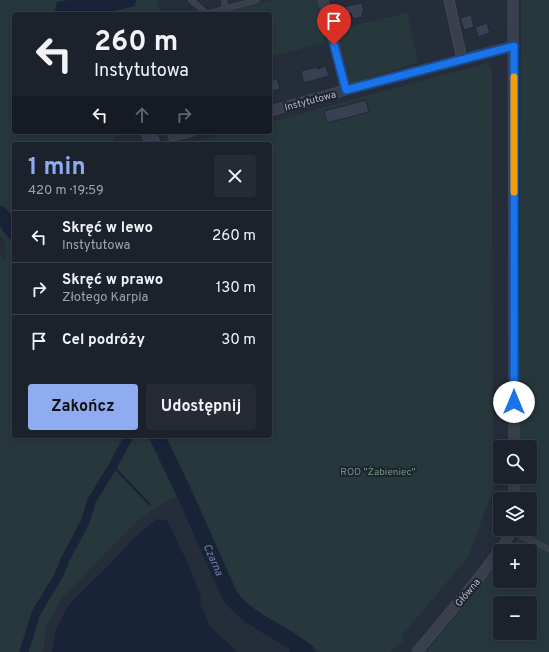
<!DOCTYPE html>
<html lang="pl">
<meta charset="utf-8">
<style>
body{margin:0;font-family:Overpass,sans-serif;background:#252a34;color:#f1f3f6;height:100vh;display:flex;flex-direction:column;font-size:15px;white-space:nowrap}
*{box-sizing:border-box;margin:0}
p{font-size:13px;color:#a0a4a9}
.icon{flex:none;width:22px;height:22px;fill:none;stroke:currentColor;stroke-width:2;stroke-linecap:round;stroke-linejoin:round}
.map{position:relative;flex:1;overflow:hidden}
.panel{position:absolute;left:12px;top:142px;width:260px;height:296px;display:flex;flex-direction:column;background:#1c222c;border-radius:4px;box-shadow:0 2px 10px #0003,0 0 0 1px #3a3f48}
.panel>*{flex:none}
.hud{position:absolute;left:12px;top:12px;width:260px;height:122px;border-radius:4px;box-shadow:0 2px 10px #0003,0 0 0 1px #3a3f48;background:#1c222c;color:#f1f3f6;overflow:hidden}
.controls{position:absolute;left:493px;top:440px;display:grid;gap:8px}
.controls a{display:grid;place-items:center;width:44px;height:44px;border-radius:4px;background:#1c222c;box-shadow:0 2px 10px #0003,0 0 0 1px #3a3f48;font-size:20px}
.pin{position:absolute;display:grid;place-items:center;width:34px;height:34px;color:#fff;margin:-41px -17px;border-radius:50% 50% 50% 0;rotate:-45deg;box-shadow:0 0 4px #0007}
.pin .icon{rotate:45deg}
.me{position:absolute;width:44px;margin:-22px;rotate:0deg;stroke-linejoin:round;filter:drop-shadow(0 0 3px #0008)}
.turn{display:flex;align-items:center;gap:14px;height:84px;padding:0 16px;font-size:18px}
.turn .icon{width:52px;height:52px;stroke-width:2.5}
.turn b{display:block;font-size:28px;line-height:34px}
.lanes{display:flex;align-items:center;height:38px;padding:0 16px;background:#0003;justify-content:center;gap:20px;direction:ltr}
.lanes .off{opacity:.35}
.round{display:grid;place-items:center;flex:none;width:42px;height:42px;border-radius:4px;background:#252a34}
.summary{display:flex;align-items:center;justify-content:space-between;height:68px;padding:0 16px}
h1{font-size:24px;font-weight:700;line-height:30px;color:#90acf0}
.action{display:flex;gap:8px;margin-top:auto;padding:8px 16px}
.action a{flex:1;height:46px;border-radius:4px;background:#90acf0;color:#111;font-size:16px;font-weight:700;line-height:46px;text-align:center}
.action a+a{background:#252a34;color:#f1f3f6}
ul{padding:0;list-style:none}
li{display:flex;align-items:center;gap:12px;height:52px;padding:0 16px;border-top:1px solid #3a3f48}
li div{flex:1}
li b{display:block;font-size:15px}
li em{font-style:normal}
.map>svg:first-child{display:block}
.green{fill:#27383c;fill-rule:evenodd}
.water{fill:#192338}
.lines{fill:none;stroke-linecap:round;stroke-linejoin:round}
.stream{stroke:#192338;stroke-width:2.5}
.canal{stroke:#192338;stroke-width:9}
.river{stroke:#192338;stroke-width:16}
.building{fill:#384052;stroke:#202633}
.lane-casing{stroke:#424855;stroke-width:6}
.street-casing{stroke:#424855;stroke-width:11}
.lane{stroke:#393f4c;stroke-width:4.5}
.street{stroke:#393f4c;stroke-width:9}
.route-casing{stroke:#114b97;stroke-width:10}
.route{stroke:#1a73e8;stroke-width:7}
.slow{stroke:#f59e0b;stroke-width:7}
.labels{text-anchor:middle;stroke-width:4;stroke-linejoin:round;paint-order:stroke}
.street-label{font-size:10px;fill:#b5bac7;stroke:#1e2431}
.park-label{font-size:10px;fill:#6d967b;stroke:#1e2431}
.water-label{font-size:11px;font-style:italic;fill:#7081a3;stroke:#1e2431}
</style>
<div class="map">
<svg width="549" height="652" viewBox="0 0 549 652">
<rect width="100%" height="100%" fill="#252d3b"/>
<g class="green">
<path d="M0 0H157L161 14H14V132H113L116 144H14V436H270V144H196L195 142 232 132H270V122L487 63 492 69 493 490 468 557 405 632 401 635 404 641 389 652H320L298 637 265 619 246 606 237 598 232 591 191 489 158 506 135 523 62 598 46 627 43 652H0V254L5 261C6 253 7 243 0 236Z"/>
<polygon points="275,0 317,0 326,42 270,57 270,14 234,14 233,10"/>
<path d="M521 0H549V652H426L500 561V581H530V551H508L518 539V529H530V499H519V477H530V447H519ZM500 603H530V633H500Z"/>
<polygon points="407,13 418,62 351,84 337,29"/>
</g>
<g class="water">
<polygon points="67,0 137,0 134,6 102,14 56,14 55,10 57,2"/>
<polygon points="157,519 167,520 189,566 201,598 200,604 210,627 238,652 52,652 56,630 66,609 76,597 110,564 136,536"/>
</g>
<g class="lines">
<polyline class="stream" points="113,466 149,504"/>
<g class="canal">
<polyline points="291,641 295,652"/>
<polyline points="24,652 36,613 59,575 65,560 85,522 92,500 113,466 129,436"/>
</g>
<g class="river">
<polyline points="0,214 14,232"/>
<path id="s1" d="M157 436 191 508 229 594C244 617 269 626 292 641 297 644 302 648 307 652"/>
</g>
</g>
<g class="building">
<polygon points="362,3 364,12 362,12 363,17 353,19 351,13 343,15 342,7"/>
<polygon points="471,15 474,27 464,30 460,18"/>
<polygon points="487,23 490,33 478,37 475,27"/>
<polygon points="326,66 329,76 304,83 301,71 317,67 318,69"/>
<polygon points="277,79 280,89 270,92 270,81"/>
<polygon points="366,100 369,112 327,123 324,111"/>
<polygon points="139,132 158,132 162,144 143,144"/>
</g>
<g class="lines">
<defs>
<g id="lane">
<polyline points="191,0 207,14"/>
<polyline points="224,0 225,9"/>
<polyline points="206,14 257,0"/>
<polyline points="511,531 549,549"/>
</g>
<g id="street">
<polyline points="323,0 346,90"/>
<polyline points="449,0 462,59"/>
<polyline points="513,0 514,447"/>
<polyline points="270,111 346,90 514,46"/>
<polyline points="173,136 190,132"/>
<polyline points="514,499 514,477"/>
<polyline points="417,652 481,575 505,543 512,529"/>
</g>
</defs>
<use href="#lane" class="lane-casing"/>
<use href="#street" class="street-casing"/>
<use href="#lane" class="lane"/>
<use href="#street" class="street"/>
</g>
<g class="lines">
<defs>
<polyline id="route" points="334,45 346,90 514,46 514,402"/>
</defs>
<use href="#route" class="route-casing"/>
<use href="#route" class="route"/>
<polyline class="slow" points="514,77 514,192"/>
</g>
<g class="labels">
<g class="street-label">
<text transform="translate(310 100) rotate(-15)" y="4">Instytutowa</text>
<text transform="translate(467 592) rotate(-50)" y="4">Główna</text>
</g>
<g class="park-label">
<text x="378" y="475">ROD "Żabieniec"</text>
</g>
<g class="water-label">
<text dy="4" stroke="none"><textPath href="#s1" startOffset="136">Czarna</textPath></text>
</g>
</g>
</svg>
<div class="controls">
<a><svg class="icon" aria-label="search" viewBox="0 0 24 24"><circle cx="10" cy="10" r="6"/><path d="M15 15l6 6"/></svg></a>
<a><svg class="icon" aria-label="layers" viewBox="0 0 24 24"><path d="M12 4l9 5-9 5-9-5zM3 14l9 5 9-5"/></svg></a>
<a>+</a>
<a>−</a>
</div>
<div class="pin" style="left:334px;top:45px;background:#d93025"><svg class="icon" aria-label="arrive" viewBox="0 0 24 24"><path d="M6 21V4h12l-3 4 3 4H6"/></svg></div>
<svg class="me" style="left:514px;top:402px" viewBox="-20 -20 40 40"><circle r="19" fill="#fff"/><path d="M0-13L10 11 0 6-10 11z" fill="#1a73e8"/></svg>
<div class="hud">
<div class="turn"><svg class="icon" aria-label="left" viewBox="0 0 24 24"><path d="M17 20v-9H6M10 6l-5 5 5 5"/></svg><div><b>260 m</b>Instytutowa</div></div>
<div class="lanes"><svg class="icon" aria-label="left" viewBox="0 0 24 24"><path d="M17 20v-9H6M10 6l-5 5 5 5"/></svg><svg class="icon off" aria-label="ahead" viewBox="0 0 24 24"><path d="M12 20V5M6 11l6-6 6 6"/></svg><svg class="icon off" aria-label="right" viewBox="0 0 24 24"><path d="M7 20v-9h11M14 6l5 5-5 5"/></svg></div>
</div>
<section class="panel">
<div class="summary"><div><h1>1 min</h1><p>420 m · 19:59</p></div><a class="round"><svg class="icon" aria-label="close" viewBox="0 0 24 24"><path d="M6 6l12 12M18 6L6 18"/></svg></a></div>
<ul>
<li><svg class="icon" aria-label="left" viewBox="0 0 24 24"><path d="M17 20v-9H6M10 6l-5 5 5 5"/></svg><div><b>Skręć w lewo</b><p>Instytutowa</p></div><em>260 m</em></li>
<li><svg class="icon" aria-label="right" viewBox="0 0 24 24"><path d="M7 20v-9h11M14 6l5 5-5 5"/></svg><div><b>Skręć w prawo</b><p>Złotego Karpia</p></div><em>130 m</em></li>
<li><svg class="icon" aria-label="arrive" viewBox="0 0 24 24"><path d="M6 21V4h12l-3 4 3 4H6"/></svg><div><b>Cel podróży</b></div><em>30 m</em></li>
</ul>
<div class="action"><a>Zakończ</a><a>Udostępnij</a></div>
</section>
</div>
